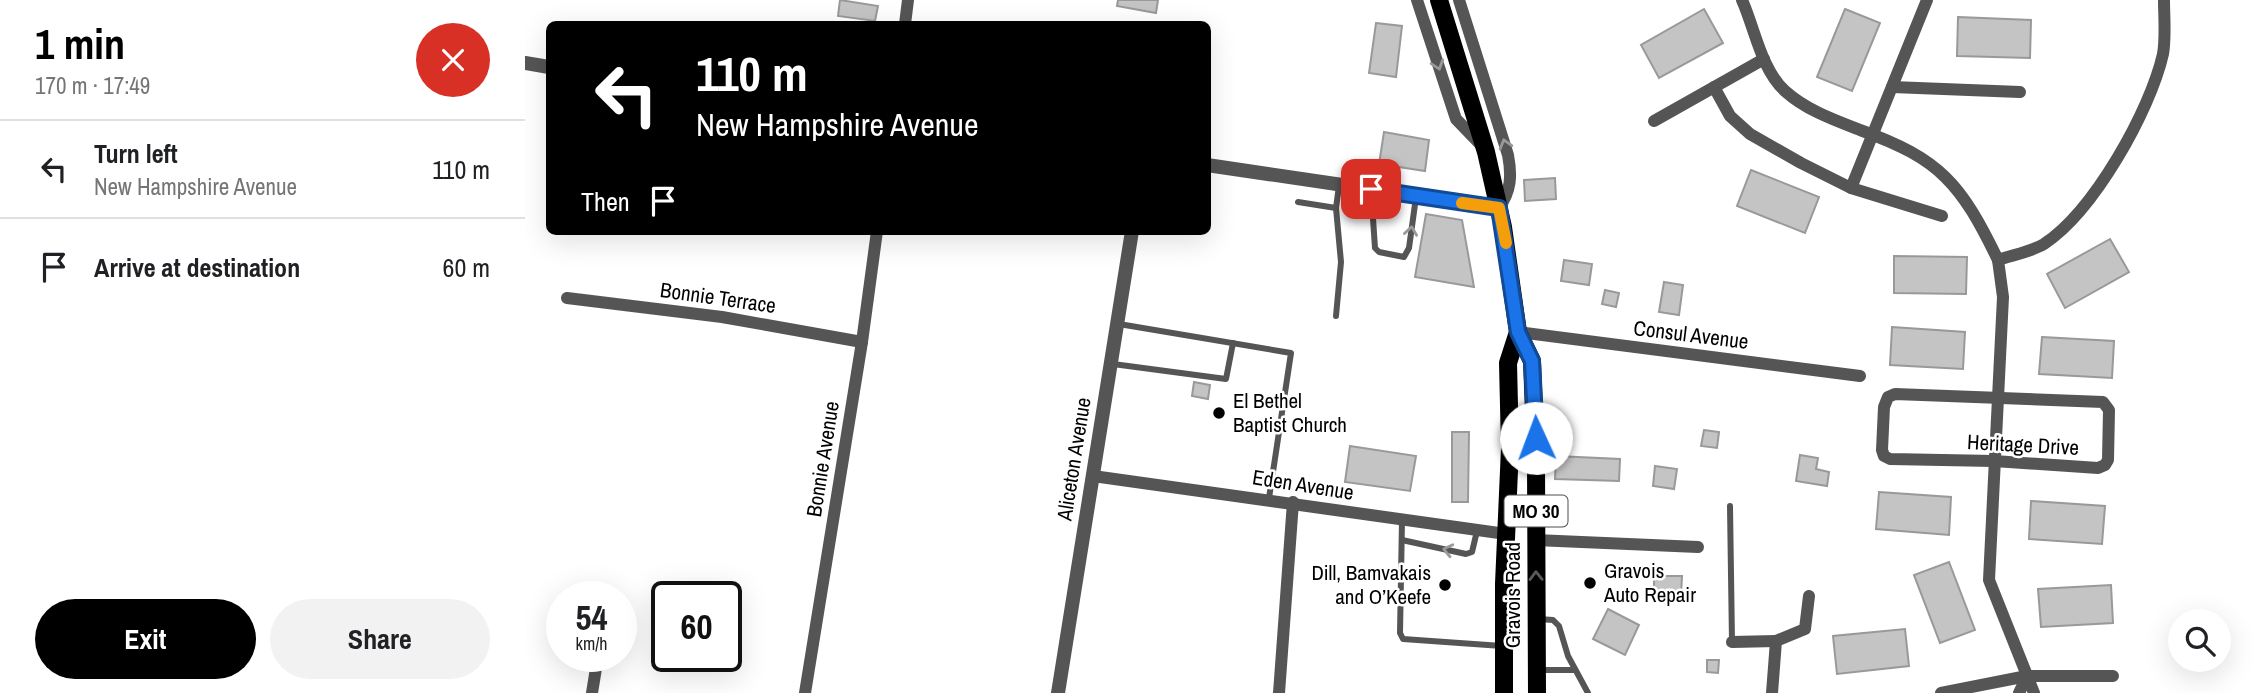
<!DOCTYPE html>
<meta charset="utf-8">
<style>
body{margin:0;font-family:"Archivo Narrow",sans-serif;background:#f2f2f2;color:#202124;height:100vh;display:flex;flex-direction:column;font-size:26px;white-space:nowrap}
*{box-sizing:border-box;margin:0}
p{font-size:23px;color:#757577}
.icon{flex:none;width:38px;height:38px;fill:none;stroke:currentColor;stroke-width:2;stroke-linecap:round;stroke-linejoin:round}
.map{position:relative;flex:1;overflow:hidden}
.side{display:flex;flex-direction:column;background:#fff;width:525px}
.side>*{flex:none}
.top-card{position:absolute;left:21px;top:21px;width:665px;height:214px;border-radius:10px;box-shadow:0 7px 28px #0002;background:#000;color:#fff;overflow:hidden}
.buttons{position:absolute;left:1643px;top:609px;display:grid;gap:14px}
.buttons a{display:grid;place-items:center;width:63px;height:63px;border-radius:50%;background:#fff;box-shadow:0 7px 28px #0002;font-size:35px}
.speed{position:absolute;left:21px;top:581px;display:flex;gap:14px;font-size:35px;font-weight:700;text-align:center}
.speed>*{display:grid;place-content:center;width:91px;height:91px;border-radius:50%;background:#fff;box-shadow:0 7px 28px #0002;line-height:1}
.speed small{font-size:18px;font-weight:400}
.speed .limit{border:4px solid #111;border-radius:10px;background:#fff;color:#111}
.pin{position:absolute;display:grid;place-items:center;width:60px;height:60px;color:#fff;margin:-30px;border-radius:14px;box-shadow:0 4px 10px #0006}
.me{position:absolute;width:77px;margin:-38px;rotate:358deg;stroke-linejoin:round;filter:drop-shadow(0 0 5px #0008)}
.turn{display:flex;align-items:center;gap:24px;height:147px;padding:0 35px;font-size:32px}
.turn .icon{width:91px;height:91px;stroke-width:2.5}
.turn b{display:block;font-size:49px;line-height:60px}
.then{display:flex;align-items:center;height:66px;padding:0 35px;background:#0003;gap:14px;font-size:26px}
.round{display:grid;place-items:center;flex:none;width:74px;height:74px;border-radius:37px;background:#f2f2f2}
.headline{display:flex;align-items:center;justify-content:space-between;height:119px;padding:0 35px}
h1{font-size:42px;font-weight:700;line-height:52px;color:#000}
.action{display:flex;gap:14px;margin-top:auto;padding:14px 35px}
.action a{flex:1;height:80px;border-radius:42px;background:#000;color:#fff;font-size:28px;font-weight:700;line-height:80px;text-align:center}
.action a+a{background:#f2f2f2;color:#202124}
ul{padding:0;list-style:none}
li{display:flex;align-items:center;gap:21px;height:98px;padding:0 35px;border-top:2px solid #e0e0e0}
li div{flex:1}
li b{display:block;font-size:26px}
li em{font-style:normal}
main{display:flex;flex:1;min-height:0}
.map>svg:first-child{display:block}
.building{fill:#c4c4c4;stroke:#999;stroke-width:2}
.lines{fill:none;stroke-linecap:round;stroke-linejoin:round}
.service{stroke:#555;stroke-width:6}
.minor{stroke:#555;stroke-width:12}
.tertiary{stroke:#555;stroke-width:14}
.primary{stroke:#000;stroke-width:18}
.oneway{stroke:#999}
.oneway2{stroke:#595959}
.route-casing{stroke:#114b97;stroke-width:18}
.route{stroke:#1a73e8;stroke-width:12}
.slow{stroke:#f59e0b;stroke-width:12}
.poi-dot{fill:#000;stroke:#fff;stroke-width:2.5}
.labels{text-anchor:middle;stroke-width:5;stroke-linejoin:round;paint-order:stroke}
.shield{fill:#fff;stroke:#4c4c4c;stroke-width:2}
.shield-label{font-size:19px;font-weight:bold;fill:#000}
.street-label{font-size:21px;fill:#000;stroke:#fff}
.poi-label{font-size:21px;fill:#000;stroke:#fff;text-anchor:start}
</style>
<main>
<section class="side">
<div class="headline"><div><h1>1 min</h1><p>170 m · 17:49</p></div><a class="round" style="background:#d93025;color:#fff"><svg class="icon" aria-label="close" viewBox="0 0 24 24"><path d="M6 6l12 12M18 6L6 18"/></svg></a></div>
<ul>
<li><svg class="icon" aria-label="left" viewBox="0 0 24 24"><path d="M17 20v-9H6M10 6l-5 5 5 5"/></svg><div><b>Turn left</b><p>New Hampshire Avenue</p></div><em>110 m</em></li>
<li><svg class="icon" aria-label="arrive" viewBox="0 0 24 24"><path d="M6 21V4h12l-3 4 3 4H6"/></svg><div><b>Arrive at destination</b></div><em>60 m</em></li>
</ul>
<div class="action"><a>Exit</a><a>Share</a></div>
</section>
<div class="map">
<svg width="1728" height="693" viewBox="0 0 1728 693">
<rect width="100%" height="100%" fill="#fff"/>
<g class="building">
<polygon points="315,0 353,6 350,21 313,16"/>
<polygon points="593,0 633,0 631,13 592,6"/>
<polygon points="1179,9 1198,43 1134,78 1116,45"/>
<polygon points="1320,9 1355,23 1327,91 1292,77"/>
<polygon points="1433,17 1506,20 1505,58 1432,56"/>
<polygon points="851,23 877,26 871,77 844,73"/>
<polygon points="859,132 904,140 900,171 854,164"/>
<polygon points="1226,170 1294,197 1280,233 1212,206"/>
<polygon points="1030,178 1031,199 1000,201 999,180"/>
<polygon points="901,214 937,220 949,287 890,277"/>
<polygon points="1585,239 1604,272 1540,308 1522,274"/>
<polygon points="1369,256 1442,257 1441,294 1369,293"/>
<polygon points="1039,260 1067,264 1064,285 1036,281"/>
<polygon points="1139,282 1158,285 1154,315 1134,312"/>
<polygon points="1080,290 1094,293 1091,307 1077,304"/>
<polygon points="1367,327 1440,332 1438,369 1365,365"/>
<polygon points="1517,337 1589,341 1587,378 1514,374"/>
<polygon points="669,382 685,385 683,399 667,396"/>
<polygon points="1179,430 1194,432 1192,448 1176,446"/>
<polygon points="927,432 944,432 943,502 927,502"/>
<polygon points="825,446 891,456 885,491 820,482"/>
<polygon points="1275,455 1293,458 1291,469 1304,472 1302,486 1271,481"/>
<polygon points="1031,456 1095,459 1094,481 1030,479"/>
<polygon points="1130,466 1152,469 1149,489 1128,486"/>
<polygon points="1354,492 1426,497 1424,535 1351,529"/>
<polygon points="1506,501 1580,506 1577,544 1504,539"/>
<polygon points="1424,562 1450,630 1415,643 1389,575"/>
<polygon points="1129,576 1157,576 1156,596 1129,596"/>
<polygon points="1586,585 1588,623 1516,627 1513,589"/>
<polygon points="1083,609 1114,625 1100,655 1068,639"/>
<polygon points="1380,629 1384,666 1312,674 1308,636"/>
<polygon points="1182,660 1194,660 1193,673 1182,672"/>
</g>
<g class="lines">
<g class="service">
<polyline points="846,189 850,248 854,252 879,257 884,248 891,197"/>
<polyline points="773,202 811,208"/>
<polyline points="811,316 816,262 811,208 814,186"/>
<polyline points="594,324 766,353 744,498"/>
<polyline points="588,364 701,379 708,343"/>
<polyline points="1205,506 1207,642"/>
<polyline points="877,520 875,633 878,639 977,646"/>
<polyline points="877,540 941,554 947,552 952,531"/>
<polyline points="1014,619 1028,620 1034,626 1043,656 1063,693"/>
<polyline points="1014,670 1050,670"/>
</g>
<g class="minor">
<polyline points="892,0 931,119 958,147"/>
<path d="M934 0 983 155C987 176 986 191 974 208"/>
<path d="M1217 0C1230 29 1236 69 1260 91 1281 110 1309 120 1335 130 1416 159 1436 184 1473 260"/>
<polyline points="380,24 383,0"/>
<polyline points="1189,87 1205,116 1225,134 1276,163 1326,188 1417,216"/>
<polyline points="1367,87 1495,92"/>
<polyline points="1129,121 1239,59"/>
<polyline points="1326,188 1402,0"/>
<polyline points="42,298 197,317 337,342"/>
<polyline points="993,332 1335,376"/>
<polygon points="1370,394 1578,402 1584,410 1583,460 1580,465 1573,468 1469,461 1365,459 1359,456 1357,450 1359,407 1363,397"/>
<polyline points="568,476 981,534"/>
<polyline points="1010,540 1173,547"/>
<polyline points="1207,642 1251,641"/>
<polyline points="67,693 73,656"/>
<polyline points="280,693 337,342 352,231"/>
<polyline points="754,693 768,502"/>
<polyline points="1247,693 1251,641 1280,629 1284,596"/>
<polyline points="1416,693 1502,676 1588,676"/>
<polyline points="1494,693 1502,676"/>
<path d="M1509 693 1464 580 1478 297 1473 260C1487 255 1506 252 1519 244 1569 211 1625 111 1638 54 1641 37 1639 17 1639 0"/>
</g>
<g class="tertiary">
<polyline points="0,63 24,67"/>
<polyline points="682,165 974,208"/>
<polyline points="533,693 607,231"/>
</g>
<g class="primary">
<polyline points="914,0 961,152 978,227 993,332 1007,361 1011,464 1012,693"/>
<polyline points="979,693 979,584 985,448 983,363 993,332"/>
</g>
</g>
<defs><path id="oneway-chevron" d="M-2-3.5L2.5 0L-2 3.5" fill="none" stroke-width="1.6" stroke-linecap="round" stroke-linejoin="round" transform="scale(1.75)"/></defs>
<g class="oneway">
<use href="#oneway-chevron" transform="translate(913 65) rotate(72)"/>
<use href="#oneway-chevron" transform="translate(980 144) rotate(-106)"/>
<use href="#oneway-chevron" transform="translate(886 231) rotate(-82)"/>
<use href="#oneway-chevron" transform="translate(923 550) rotate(-167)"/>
</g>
<use class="oneway2" href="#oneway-chevron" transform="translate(1011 576) rotate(-91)"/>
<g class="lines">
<defs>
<polyline id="route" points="846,189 974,208 993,332 1007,361 1011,438"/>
</defs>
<use href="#route" class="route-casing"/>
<use href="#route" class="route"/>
<polyline class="slow" points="937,203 974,208 981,243"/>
</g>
<g class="poi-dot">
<circle cx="694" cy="413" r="7"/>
<circle cx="1065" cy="583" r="7"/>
<circle cx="920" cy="585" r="7"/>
</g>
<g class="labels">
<rect class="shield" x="979.5" y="495.5" width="63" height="31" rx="5"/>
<g class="shield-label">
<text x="1011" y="518">MO 30</text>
</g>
<g class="street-label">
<text transform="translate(193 298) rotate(8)" y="7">Bonnie Terrace</text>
<text transform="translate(1166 335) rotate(7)" y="7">Consul Avenue</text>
<text transform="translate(1498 445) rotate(3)" y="7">Heritage Drive</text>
<text transform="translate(298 459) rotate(-81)" y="7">Bonnie Avenue</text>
<text transform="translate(549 459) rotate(-81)" y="7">Aliceton Avenue</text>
<text transform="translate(778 485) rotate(9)" y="7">Eden Avenue</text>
<text transform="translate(988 595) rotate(-90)" y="7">Gravois Road</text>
</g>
<g class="poi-label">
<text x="708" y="408">El Bethel<tspan x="708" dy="24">Baptist Church</tspan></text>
<text x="1079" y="578">Gravois<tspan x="1079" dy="24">Auto Repair</tspan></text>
<text x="906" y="580" text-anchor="end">Dill, Bamvakais<tspan x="906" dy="24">and O’Keefe</tspan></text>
</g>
</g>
</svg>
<div class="buttons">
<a><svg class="icon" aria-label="search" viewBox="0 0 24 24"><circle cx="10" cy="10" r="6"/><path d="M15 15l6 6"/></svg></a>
</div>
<div class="speed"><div>54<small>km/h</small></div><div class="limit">60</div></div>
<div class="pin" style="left:846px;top:189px;background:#d93025"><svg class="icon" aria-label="arrive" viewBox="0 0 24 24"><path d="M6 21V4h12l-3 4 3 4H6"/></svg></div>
<svg class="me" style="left:1011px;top:438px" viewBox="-20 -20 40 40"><circle r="19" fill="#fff"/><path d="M0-13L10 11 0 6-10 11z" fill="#1a73e8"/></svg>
<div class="top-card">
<div class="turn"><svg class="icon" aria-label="left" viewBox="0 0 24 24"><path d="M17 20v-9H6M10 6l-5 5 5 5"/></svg><div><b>110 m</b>New Hampshire Avenue</div></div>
<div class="then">Then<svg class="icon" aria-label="arrive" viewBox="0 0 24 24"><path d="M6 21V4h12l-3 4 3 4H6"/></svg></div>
</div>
</div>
</main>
